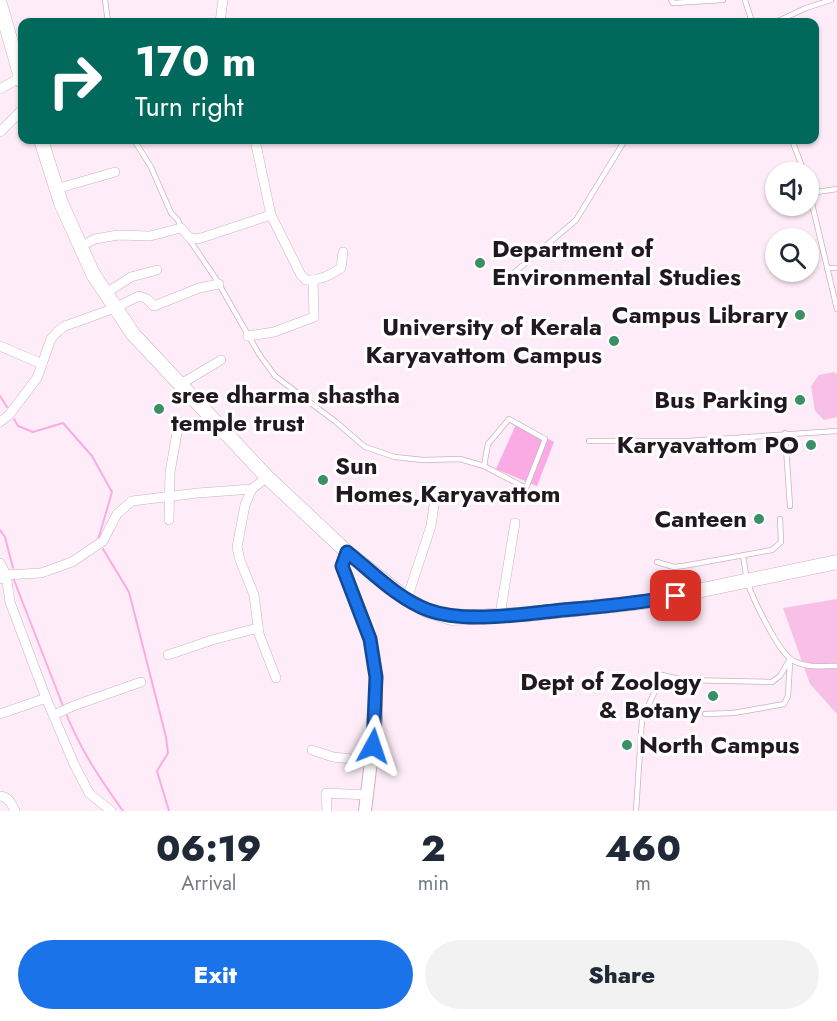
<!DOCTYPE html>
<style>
body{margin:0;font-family:Jost,sans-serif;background:#f2f2f3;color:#1f2937;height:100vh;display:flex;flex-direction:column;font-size:22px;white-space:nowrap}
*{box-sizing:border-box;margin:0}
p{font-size:20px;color:#747a83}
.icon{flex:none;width:33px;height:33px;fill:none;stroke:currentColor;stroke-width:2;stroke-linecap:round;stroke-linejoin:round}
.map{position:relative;height:811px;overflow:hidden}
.side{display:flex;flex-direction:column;background:#fff;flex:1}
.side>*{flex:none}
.guide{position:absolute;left:18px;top:18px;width:801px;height:126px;border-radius:12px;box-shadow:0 2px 4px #0004;background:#00695c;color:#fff;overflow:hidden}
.controls{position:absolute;left:765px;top:162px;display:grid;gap:12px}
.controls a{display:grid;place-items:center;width:54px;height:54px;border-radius:50%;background:#fff;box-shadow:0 2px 4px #0004;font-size:30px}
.pin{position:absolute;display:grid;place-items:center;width:51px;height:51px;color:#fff;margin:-26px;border-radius:12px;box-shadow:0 3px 9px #0006}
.me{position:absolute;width:66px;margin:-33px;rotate:5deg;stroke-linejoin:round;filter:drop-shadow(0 0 4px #0008)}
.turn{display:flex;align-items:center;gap:21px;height:126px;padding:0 18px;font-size:27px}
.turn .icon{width:78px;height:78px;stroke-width:2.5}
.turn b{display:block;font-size:42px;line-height:51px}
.eta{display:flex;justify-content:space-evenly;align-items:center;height:102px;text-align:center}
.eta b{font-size:36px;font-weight:800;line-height:42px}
.primary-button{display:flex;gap:12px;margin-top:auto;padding:12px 18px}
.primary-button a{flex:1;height:69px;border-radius:36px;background:#1a73e8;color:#fff;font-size:24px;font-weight:800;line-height:69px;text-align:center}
.primary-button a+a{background:#f2f2f3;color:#1f2937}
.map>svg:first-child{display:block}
.green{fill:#f8c0e7}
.water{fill:#fbabe4}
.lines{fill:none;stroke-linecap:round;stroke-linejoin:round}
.stream{stroke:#fbabe4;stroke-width:2}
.service-casing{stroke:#ccb1c3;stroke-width:6}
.minor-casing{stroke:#ccb1c3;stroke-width:10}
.secondary-casing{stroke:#ccb1c3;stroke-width:14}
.primary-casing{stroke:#ccb1c3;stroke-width:15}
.service{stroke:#fff;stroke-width:4.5}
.minor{stroke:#fff;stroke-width:9}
.secondary{stroke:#fff;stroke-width:12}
.primary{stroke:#fff;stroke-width:14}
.route-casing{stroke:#114b97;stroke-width:15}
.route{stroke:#1a73e8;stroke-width:10}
.poi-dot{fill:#3a9064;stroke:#fff;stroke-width:2}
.labels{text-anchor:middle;stroke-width:6;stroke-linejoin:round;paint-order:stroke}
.poi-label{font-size:24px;font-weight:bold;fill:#22181f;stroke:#fff;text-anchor:end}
</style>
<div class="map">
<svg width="837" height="811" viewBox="0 0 837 811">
<rect width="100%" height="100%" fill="#feedf8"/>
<g class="green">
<polygon points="834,372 837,374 837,417 824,420 815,411 811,386 819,375"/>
<polygon points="837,599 837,714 810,684 783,608"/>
</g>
<polygon class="water" points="517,422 554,442 537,486 496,469"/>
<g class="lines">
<g class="stream">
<polyline points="0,396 7,407"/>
<polyline points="14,419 18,426 33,432 63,423 92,456 112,492 98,540"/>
<polyline points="0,530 5,537 13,568"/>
<polyline points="103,549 129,592 166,737 168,753 157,771 169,811"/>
<polyline points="14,580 63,706"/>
<path d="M65 711C81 751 99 777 123 811"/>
</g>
<defs>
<g id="service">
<polyline points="105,0 108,22"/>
<polyline points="671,0 673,3 723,0"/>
<polyline points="745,0 752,22"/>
<polyline points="776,22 806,8 831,0"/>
<polyline points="134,140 151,167 171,213 178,220 181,228"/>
<polyline points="792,140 804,172"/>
<polyline points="808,187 837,309"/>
<polyline points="810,193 837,189"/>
<polyline points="189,239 216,279 259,354 275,376 336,422 365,447 395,457 423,460 460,459 484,466 526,488 545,439 509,419 488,444 484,466"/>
<polyline points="827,268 837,268"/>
<polyline points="515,272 576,220 625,140"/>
<polyline points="785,433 790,506"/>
<polyline points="589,441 688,441 837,431"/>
<path d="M743 557C745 564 745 572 747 580 751 596 778 651 792 660 805 668 822 666 837 666"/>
<polyline points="657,562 674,567 683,566 772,550 781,542 780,519"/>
<polyline points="705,714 734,713 784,704 788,696 790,662"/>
<polyline points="636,811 642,720 662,675 683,680 772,682 780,676 790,659"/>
</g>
<g id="minor">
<polyline points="220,22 223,0"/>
<polyline points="0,89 21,77"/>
<polyline points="0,132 22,110"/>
<polyline points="56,189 115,172"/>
<path d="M271 215 301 275 306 280C319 281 331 275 341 268L343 252"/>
<polyline points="81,246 95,239 118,235 150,236 181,228 190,238 198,239 271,215 255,140"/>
<polyline points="106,293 131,277 157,270"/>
<polyline points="248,336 274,332 314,317 313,281"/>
<polyline points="0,346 42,364"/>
<polyline points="179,385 221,360"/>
<polyline points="0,422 9,415 37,378 51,339 58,331 65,326 115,308 139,296 147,299 154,306 199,288 219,284"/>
<polyline points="252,489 245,505 237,547 240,560 254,595 259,634 276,678"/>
<polyline points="169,520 170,472 179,422"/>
<polyline points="0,563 6,575 41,573 72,562 103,541 117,514 132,501 198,493 252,489 267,477"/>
<polyline points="0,579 6,575 10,602 46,698 74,764 89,793 111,811"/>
<polyline points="407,599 431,526 434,505"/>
<polyline points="500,615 515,523"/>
<polyline points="168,655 212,640 258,628"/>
<polyline points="0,714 46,698"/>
<polyline points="54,715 73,706 141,682"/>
<polyline points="312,750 333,757 372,761"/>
<path d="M0 796C8 796 12 804 15 811"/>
<polyline points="327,811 326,793 367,795"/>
</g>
<polyline id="secondary" points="347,552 342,566 370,639 376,677 376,719 365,811"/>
<g id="primary">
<polyline points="0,4 22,81"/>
<polyline points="41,140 61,203 93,274 133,334 267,477 347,552 407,599 426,610 452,618 529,614 644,602 837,562"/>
</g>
</defs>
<use href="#service" class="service-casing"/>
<use href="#minor" class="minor-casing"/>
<use href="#secondary" class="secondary-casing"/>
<use href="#primary" class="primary-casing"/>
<use href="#service" class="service"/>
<use href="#minor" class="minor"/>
<use href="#secondary" class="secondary"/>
<use href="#primary" class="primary"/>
</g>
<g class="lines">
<defs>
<path id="route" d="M373 746 376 677 370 639 342 566 347 552C372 572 398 599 428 610 463 623 517 615 554 611 595 607 636 604 676 596"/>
</defs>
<use href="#route" class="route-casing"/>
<use href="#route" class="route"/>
</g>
<g class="poi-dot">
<circle cx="480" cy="263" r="6"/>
<circle cx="800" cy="315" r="6"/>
<circle cx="614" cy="341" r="6"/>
<circle cx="800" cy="400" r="6"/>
<circle cx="159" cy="409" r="6"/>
<circle cx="811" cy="445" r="6"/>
<circle cx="323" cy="480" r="6"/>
<circle cx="759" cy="519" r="6"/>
<circle cx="713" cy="696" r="6"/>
<circle cx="627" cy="745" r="6"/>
</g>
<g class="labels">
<g class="poi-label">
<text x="492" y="257" text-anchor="start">Department of<tspan x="492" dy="28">Environmental Studies</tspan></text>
<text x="788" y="323">Campus Library</text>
<text x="602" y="335">University of Kerala<tspan x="602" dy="28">Karyavattom Campus</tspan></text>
<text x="171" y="403" text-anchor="start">sree dharma shastha<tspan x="171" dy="28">temple trust</tspan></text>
<text x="788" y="408">Bus Parking</text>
<text x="799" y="453">Karyavattom PO</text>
<text x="335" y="474" text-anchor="start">Sun<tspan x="335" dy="28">Homes,Karyavattom</tspan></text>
<text x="747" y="527">Canteen</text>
<text x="701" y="690">Dept of Zoology<tspan x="701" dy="28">&amp; Botany</tspan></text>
<text x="639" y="753" text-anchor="start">North Campus</text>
</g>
</g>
</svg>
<div class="controls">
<a><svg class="icon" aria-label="sound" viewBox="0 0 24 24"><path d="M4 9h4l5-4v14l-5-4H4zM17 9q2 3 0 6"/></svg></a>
<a><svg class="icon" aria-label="search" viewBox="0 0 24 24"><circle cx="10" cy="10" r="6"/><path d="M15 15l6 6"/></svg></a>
</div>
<div class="pin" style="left:676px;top:596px;background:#d93025"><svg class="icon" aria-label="arrive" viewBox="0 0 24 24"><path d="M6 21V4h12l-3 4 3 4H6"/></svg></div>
<svg class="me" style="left:373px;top:746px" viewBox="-20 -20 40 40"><path d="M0-17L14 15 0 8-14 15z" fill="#1a73e8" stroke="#fff" stroke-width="4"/></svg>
<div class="guide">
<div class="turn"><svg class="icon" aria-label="right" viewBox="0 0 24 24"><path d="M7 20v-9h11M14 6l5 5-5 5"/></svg><div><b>170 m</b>Turn right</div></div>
</div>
</div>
<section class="side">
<div class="eta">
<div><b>06:19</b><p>Arrival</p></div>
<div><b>2</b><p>min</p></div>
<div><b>460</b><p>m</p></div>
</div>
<div class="primary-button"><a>Exit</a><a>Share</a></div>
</section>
